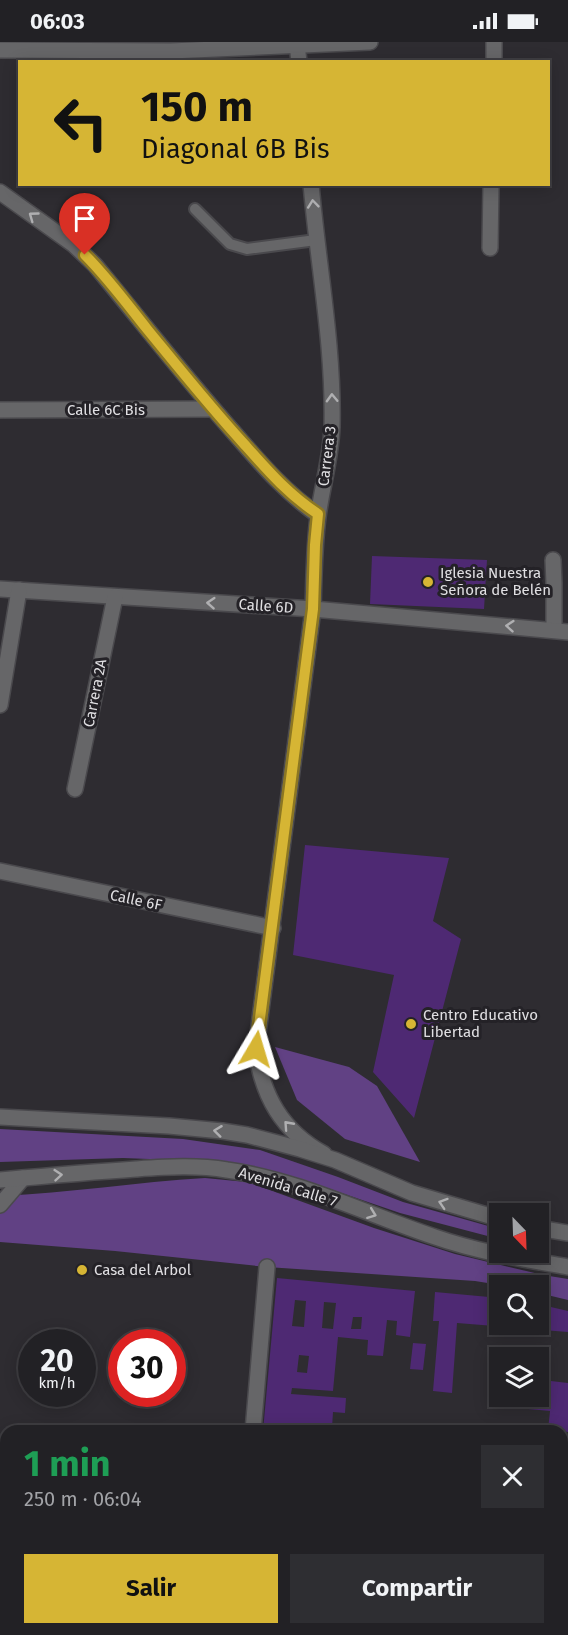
<!DOCTYPE html>
<html lang="es">
<meta charset="utf-8">
<style>
body{margin:0;font-family:"Fira Sans",sans-serif;background:#2e2e32;color:#f1f3f6;height:100vh;display:flex;flex-direction:column;font-size:22px;white-space:nowrap}
*{box-sizing:border-box;margin:0}
p{font-size:20px;color:#a2a3a7}
.icon{flex:none;width:33px;height:33px;fill:none;stroke:currentColor;stroke-width:2;stroke-linecap:round;stroke-linejoin:round}
.map{position:relative;flex:1;overflow:hidden}
.panel{position:absolute;left:0px;top:1383px;width:568px;height:210px;display:flex;flex-direction:column;background:#222125;border-radius:18px 18px 0 0;box-shadow:0 3px 15px #0003,0 0 0 2px #3f3e42}
.panel>*{flex:none}
.top-card{position:absolute;left:18px;top:18px;width:532px;height:126px;border-radius:0px;box-shadow:0 3px 15px #0003,0 0 0 2px #3f3e42;background:#d6b534;color:#111;overflow:hidden}
.needle{width:39px;rotate:157deg}
.buttons{position:absolute;left:489px;top:1161px;display:grid;gap:12px}
.buttons a{display:grid;place-items:center;width:60px;height:60px;border-radius:0px;background:#222125;box-shadow:0 3px 15px #0003,0 0 0 2px #3f3e42;font-size:30px}
.speed{position:absolute;left:18px;top:1287px;display:flex;gap:12px;font-size:30px;font-weight:700;text-align:center}
.speed>*{display:grid;place-content:center;width:78px;height:78px;border-radius:50%;background:#222125;box-shadow:0 3px 15px #0003,0 0 0 2px #3f3e42;line-height:1}
.speed small{font-size:15px;font-weight:400}
.speed .limit{border:9px solid #d22;background:#fff;color:#111}
.pin{position:absolute;display:grid;place-items:center;width:51px;height:51px;color:#fff;margin:-62px -26px;border-radius:50% 50% 50% 0;rotate:-45deg;box-shadow:0 0 6px #0007}
.pin .icon{rotate:45deg}
.me{position:absolute;width:66px;margin:-33px;rotate:7deg;stroke-linejoin:round;filter:drop-shadow(0 0 4px #0008)}
.turn{display:flex;align-items:center;gap:21px;height:126px;padding:0 24px;font-size:27px}
.turn .icon{width:78px;height:78px;stroke-width:2.5}
.turn b{display:block;font-size:42px;line-height:51px}
.round{display:grid;place-items:center;flex:none;width:63px;height:63px;border-radius:0px;background:#2e2e32}
.summary{display:flex;align-items:center;justify-content:space-between;height:102px;padding:0 24px}
h1{font-size:36px;font-weight:700;line-height:45px;color:#1e9e55}
.primary-button{display:flex;gap:12px;margin-top:auto;padding:12px 24px}
.primary-button a{flex:1;height:69px;border-radius:0px;background:#d6b534;color:#111;font-size:24px;font-weight:700;line-height:69px;text-align:center}
.primary-button a+a{background:#2e2e32;color:#f1f3f6}
.status{display:flex;justify-content:space-between;align-items:center;height:42px;padding:0 30px;background:#222125;direction:ltr}
.status svg{height:16px;fill:currentColor}
.map>svg:first-child{display:block}
.green{fill:#614184}
.building{fill:#4e2973;fill-rule:evenodd}
.lines{fill:none;stroke-linecap:round;stroke-linejoin:round}
.service-casing{stroke:#4a494d;stroke-width:14}
.minor-casing{stroke:#4a494d;stroke-width:18}
.tertiary-casing{stroke:#4a494d;stroke-width:18}
.service{stroke:#666668;stroke-width:10}
.minor{stroke:#666668;stroke-width:15}
.tertiary{stroke:#666668;stroke-width:15}
.oneway{stroke:#afafb1}
.route-casing{stroke:#8b7622;stroke-width:15}
.route{stroke:#d6b534;stroke-width:10}
.poi-dot{fill:#d6b534;stroke:#242227;stroke-width:2}
.labels{text-anchor:middle;stroke-width:6;stroke-linejoin:round;paint-order:stroke}
.street-label{font-size:15px;fill:#e0dfe2;stroke:#242227}
.poi-label{font-size:15px;fill:#e0dfe2;stroke:#242227;text-anchor:start}
</style>
<div class="status"><b>06:03</b><svg viewBox="0 0 49 12"><path d="M0 12V9h3v3zM5 12V6h3v6zM10 12V3h3v9zM15 12V0h3v12zM26 1h20v11H26zM47 4h2v5h-2z"/></svg></div>
<div class="map">
<svg width="568" height="1593" viewBox="0 0 568 1593">
<rect width="100%" height="100%" fill="#2e2c31"/>
<g class="green">
<polygon points="275,1005 349,1025 377,1044 420,1120 345,1097 297,1058"/>
<polygon points="0,1087 183,1097 260,1108 338,1135 403,1160 499,1187 499,1197 400,1171 327,1146 264,1127 201,1119 123,1116 0,1120"/>
<path d="M205 1136 246 1140 267 1147 374 1186 455 1212 543 1233 568 1237V1258L539 1251 538 1244 500 1243 475 1239 267 1225 115 1209 0 1200V1154C69 1151 137 1140 205 1136Z"/>
</g>
<g class="building">
<polygon points="372,514 487,518 484,567 370,562"/>
<polygon points="305,803 449,816 433,879 461,897 414,1076 373,1030 394,933 293,913"/>
<path d="M277 1236 415 1249 410 1295 396 1293 397 1279 387 1278 383 1314 367 1313 368 1298 338 1295 333 1349 292 1346 291 1352 346 1356 345 1371 333 1370 332 1386 313 1385 312 1389H263ZM295 1258 306 1259 304 1285 292 1284ZM324 1260 336 1261 333 1287 322 1286ZM353 1275H362L361 1287H351ZM299 1313 309 1314 307 1331 297 1330Z"/>
<polygon points="435,1250 500,1256 500,1282 538,1282 538,1262 568,1269 568,1290 457,1281 452,1351 433,1349 439,1279 433,1279"/>
<polygon points="413,1301 426,1302 423,1328 410,1327"/>
<polygon points="538,1333 551,1334 551,1339 568,1341 568,1390 548,1388 550,1369 528,1367 529,1354 538,1354"/>
<polygon points="562,1412 568,1413 568,1593 455,1593 429,1591 429,1587 562,1587"/>
<polygon points="0,1529 6,1530 6,1587 77,1587 76,1593 0,1593"/>
<polygon points="87,1587 160,1587 159,1593 86,1593"/>
<polygon points="186,1587 224,1587 223,1593 185,1593"/>
<polygon points="259,1587 321,1587 354,1592 354,1593 258,1593"/>
</g>
<g class="lines">
<defs>
<polyline id="service" points="195,167 230,202 247,207 316,198"/>
<g id="minor">
<polyline points="297,2 299,20"/>
<polyline points="0,8 171,9 370,0"/>
<polyline points="494,20 494,0"/>
<path d="M311 142C318 223 334 304 332 385 331 415 322 445 318 475 314 506 314 536 313 567L256 1007C262 1054 282 1089 324 1112"/>
<path d="M0 150 74 203 95 223C142 280 187 338 236 393 262 423 285 450 318 473"/>
<polyline points="490,206 491,142"/>
<polyline points="0,368 213,367"/>
<polyline points="553,518 554,541 554,588"/>
<polyline points="0,547 313,567 568,590"/>
<polyline points="0,663 19,548"/>
<polyline points="75,747 115,555"/>
<polyline points="0,829 273,886"/>
<polyline points="0,1163 23,1136"/>
<polyline points="253,1389 267,1225"/>
<polyline points="0,1521 6,1522"/>
<polyline points="372,1587 410,1593"/>
<polyline points="233,1593 234,1587"/>
</g>
<g id="tertiary">
<polyline points="0,1075 169,1084 222,1089 247,1093 300,1107 335,1118 412,1151 500,1177"/>
<path d="M0 1138C45 1134 91 1130 136 1127 167 1125 197 1123 227 1128 299 1138 366 1172 435 1195 478 1210 523 1217 568 1225"/>
<polyline points="538,1186 568,1191"/>
</g>
</defs>
<use href="#service" class="service-casing"/>
<use href="#minor" class="minor-casing"/>
<use href="#tertiary" class="tertiary-casing"/>
<use href="#service" class="service"/>
<use href="#minor" class="minor"/>
<use href="#tertiary" class="tertiary"/>
</g>
<defs><path id="oneway-chevron" d="M-2-3.5L2.5 0L-2 3.5" fill="none" stroke-width="1.6" stroke-linecap="round" stroke-linejoin="round" transform="scale(1.5)"/></defs>
<g class="oneway">
<use href="#oneway-chevron" transform="translate(313 162) rotate(-96)"/>
<use href="#oneway-chevron" transform="translate(33 174) rotate(-144)"/>
<use href="#oneway-chevron" transform="translate(332 356) rotate(-92)"/>
<use href="#oneway-chevron" transform="translate(211 561) rotate(-176)"/>
<use href="#oneway-chevron" transform="translate(510 584) rotate(-175)"/>
<use href="#oneway-chevron" transform="translate(288 1083) rotate(-132)"/>
<use href="#oneway-chevron" transform="translate(218 1089) rotate(-173)"/>
<use href="#oneway-chevron" transform="translate(58 1133) rotate(-5)"/>
<use href="#oneway-chevron" transform="translate(443 1161) rotate(-162)"/>
<use href="#oneway-chevron" transform="translate(372 1172) rotate(21)"/>
</g>
<g class="lines">
<defs>
<path id="route" d="M85 213C108 236 127 262 147 287 179 326 211 366 245 403 269 430 289 453 318 472L315 503 313 567 256 1007"/>
</defs>
<use href="#route" class="route-casing"/>
<use href="#route" class="route"/>
</g>
<g class="poi-dot">
<circle cx="428" cy="540" r="6"/>
<circle cx="411" cy="982" r="6"/>
<circle cx="82" cy="1228" r="6"/>
</g>
<g class="labels">
<g class="street-label">
<text x="106" y="373">Calle 6C Bis</text>
<text transform="translate(327 414) rotate(-83)" y="5">Carrera 3</text>
<text transform="translate(266 564) rotate(4)" y="5">Calle 6D</text>
<text transform="translate(95 651) rotate(-79)" y="5">Carrera 2A</text>
<text transform="translate(136 858) rotate(12)" y="5">Calle 6F</text>
<text transform="translate(288 1145) rotate(17)" y="5">Avenida Calle 7</text>
</g>
<g class="poi-label">
<text x="440" y="536">Iglesia Nuestra<tspan x="440" dy="17">Señora de Belén</tspan></text>
<text x="423" y="978">Centro Educativo<tspan x="423" dy="17">Libertad</tspan></text>
<text x="94" y="1233">Casa del Arbol</text>
</g>
</g>
</svg>
<div class="buttons">
<a><svg class="needle" viewBox="-14 -14 28 28"><path d="M0-13l5 13h-10z" fill="#e53935"/><path d="M0 13l5-13h-10z" fill="#a2a3a7"/></svg></a>
<a><svg class="icon" aria-label="search" viewBox="0 0 24 24"><circle cx="10" cy="10" r="6"/><path d="M15 15l6 6"/></svg></a>
<a><svg class="icon" aria-label="layers" viewBox="0 0 24 24"><path d="M12 4l9 5-9 5-9-5zM3 14l9 5 9-5"/></svg></a>
</div>
<div class="speed"><div>20<small>km/h</small></div><div class="limit">30</div></div>
<div class="pin" style="left:85px;top:213px;background:#d93025"><svg class="icon" aria-label="arrive" viewBox="0 0 24 24"><path d="M6 21V4h12l-3 4 3 4H6"/></svg></div>
<svg class="me" style="left:256px;top:1007px" viewBox="-20 -20 40 40"><path d="M0-17L14 15 0 8-14 15z" fill="#d6b534" stroke="#fff" stroke-width="4"/></svg>
<div class="top-card">
<div class="turn"><svg class="icon" aria-label="left" viewBox="0 0 24 24"><path d="M17 20v-9H6M10 6l-5 5 5 5"/></svg><div><b>150 m</b>Diagonal 6B Bis</div></div>
</div>
<section class="panel">
<div class="summary"><div><h1>1 min</h1><p>250 m · 06:04</p></div><a class="round"><svg class="icon" aria-label="close" viewBox="0 0 24 24"><path d="M6 6l12 12M18 6L6 18"/></svg></a></div>
<div class="primary-button"><a>Salir</a><a>Compartir</a></div>
</section>
</div>
